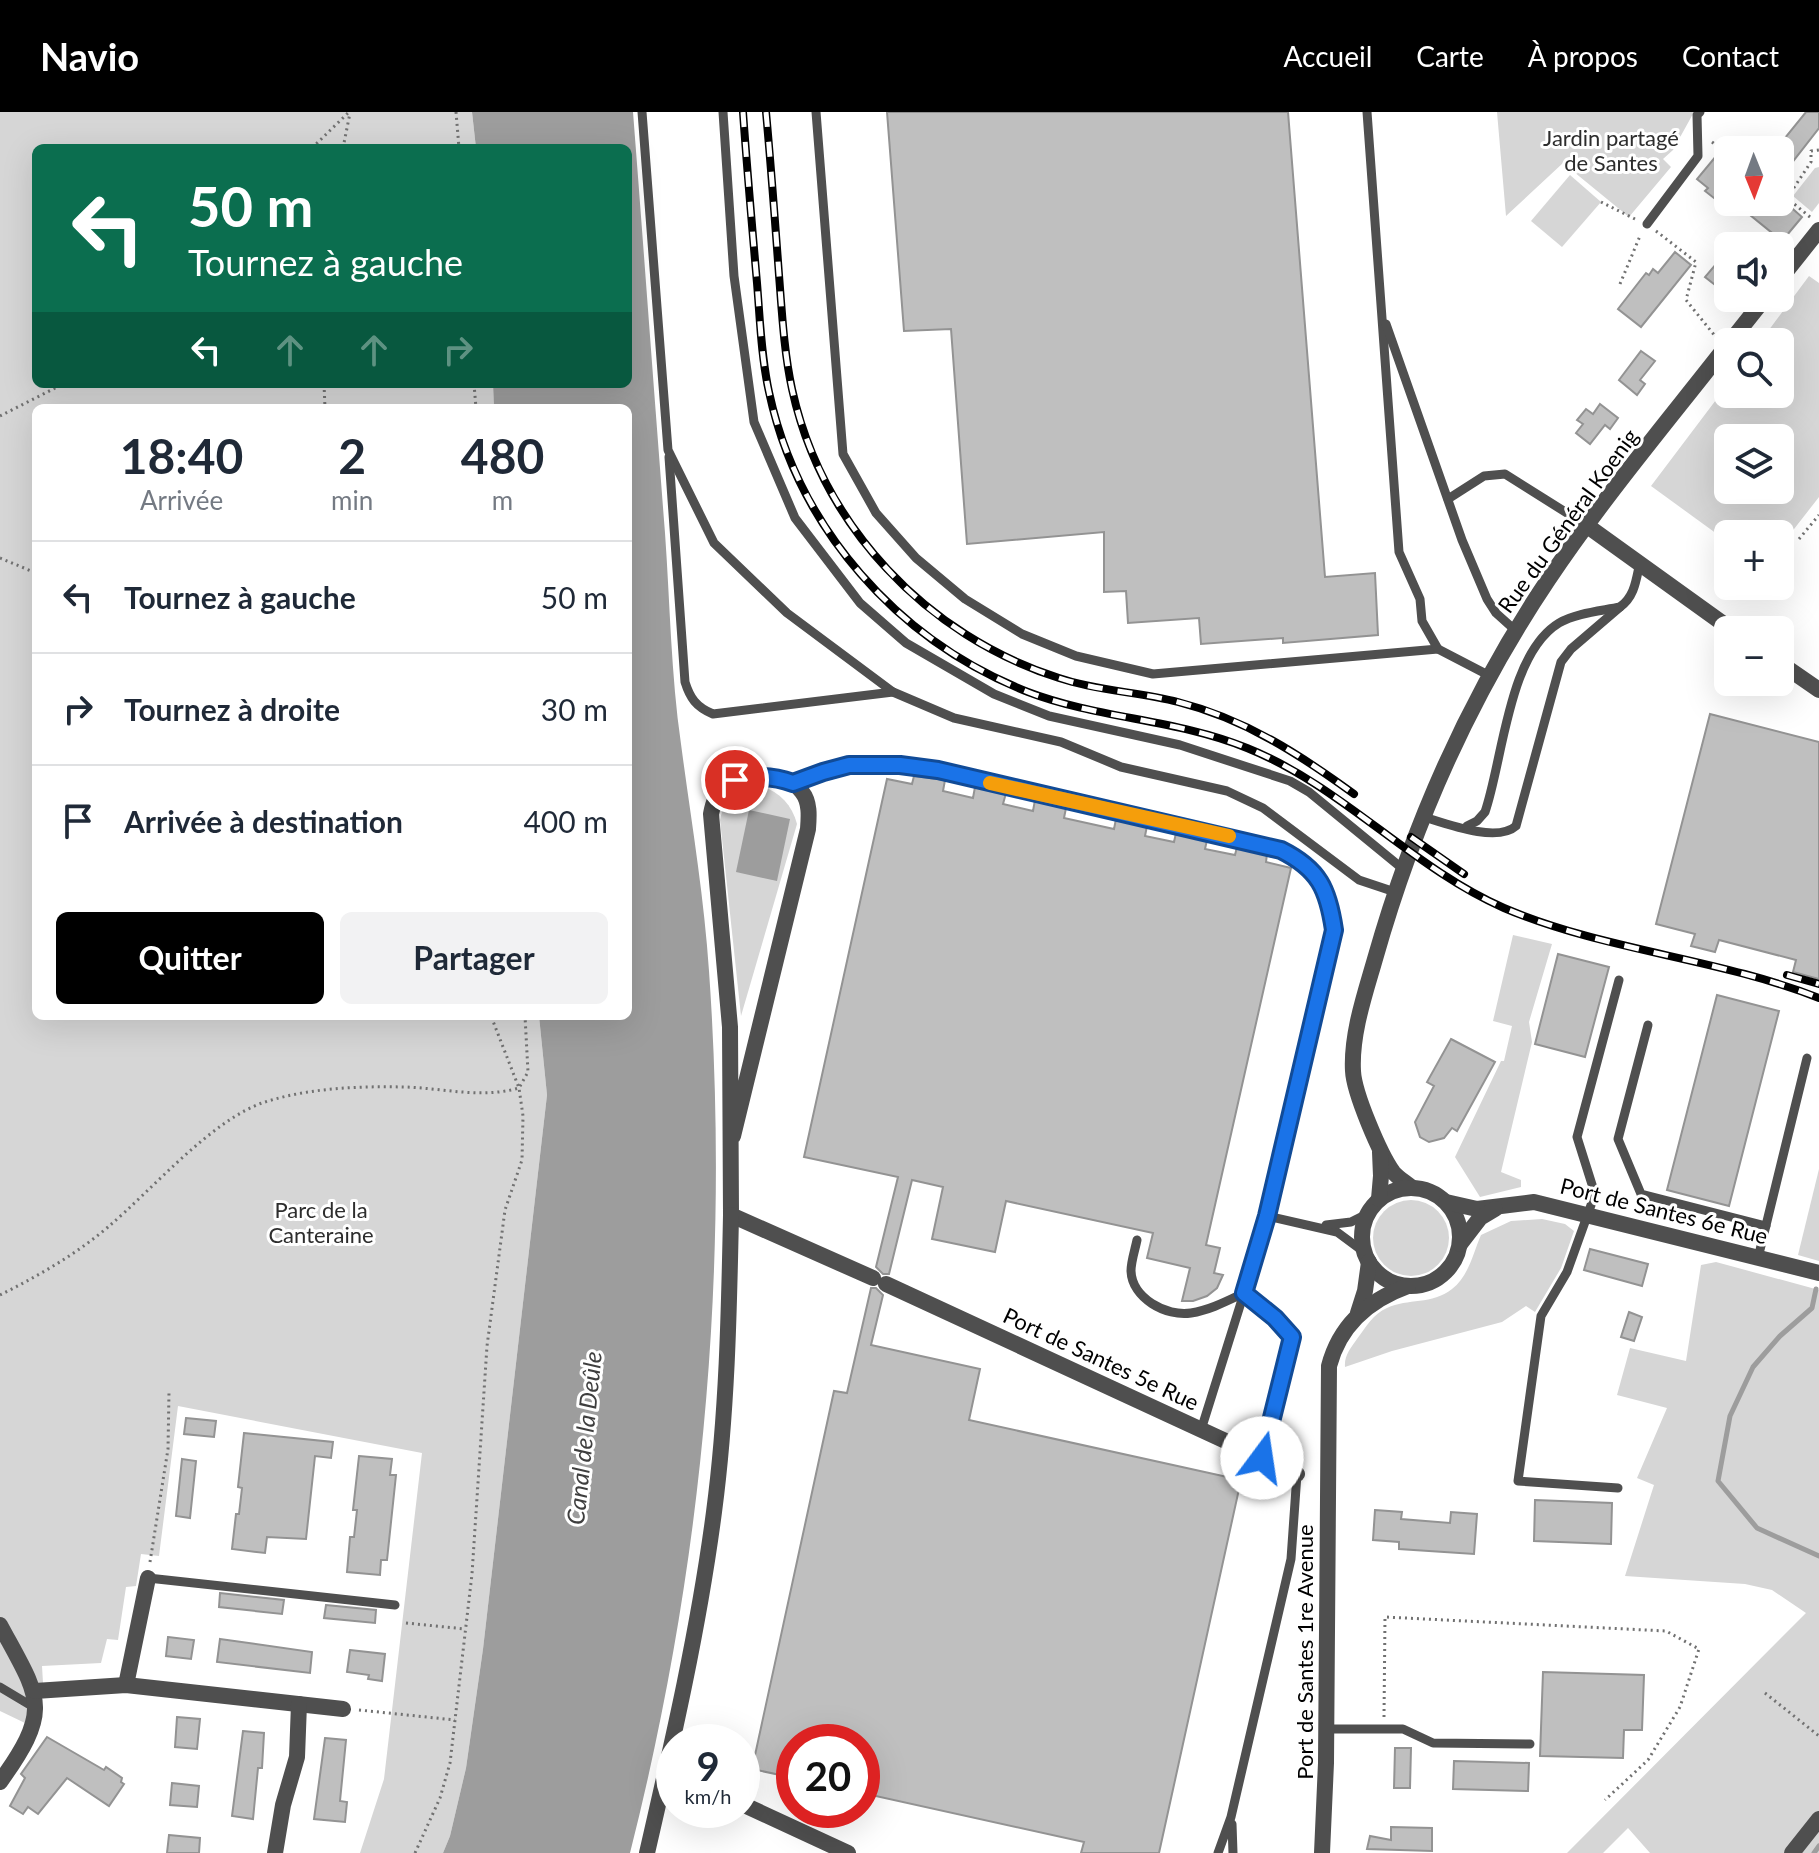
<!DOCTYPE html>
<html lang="fr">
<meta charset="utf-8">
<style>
body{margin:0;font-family:Lato,sans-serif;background:#f2f2f3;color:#1f2937;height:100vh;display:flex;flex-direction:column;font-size:30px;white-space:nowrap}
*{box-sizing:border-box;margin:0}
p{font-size:26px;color:#747a83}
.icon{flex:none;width:44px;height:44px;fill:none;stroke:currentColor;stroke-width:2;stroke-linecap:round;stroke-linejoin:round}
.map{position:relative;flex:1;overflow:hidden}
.panel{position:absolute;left:32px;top:292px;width:600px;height:616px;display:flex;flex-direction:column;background:#fff;border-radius:12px;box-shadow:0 8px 32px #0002}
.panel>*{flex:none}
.hud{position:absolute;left:32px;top:32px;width:600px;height:244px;border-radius:12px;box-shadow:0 8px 32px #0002;background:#0b6e4f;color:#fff;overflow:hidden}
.needle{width:52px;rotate:179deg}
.buttons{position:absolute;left:1714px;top:24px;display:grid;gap:16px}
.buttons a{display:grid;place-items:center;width:80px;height:80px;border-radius:12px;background:#fff;box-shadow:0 8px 32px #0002;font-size:40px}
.speed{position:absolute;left:656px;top:1612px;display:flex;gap:16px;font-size:40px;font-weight:700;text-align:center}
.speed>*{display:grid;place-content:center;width:104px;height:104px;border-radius:50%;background:#fff;box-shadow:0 8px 32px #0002;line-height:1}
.speed small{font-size:20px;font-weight:400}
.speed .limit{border:12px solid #d22;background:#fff;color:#111}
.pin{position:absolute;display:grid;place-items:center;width:68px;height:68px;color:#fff;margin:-34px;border:4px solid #fff;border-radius:50%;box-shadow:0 2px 8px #0007}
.me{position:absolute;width:88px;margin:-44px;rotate:14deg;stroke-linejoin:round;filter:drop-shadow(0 0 6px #0008)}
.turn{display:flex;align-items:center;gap:28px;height:168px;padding:0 24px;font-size:36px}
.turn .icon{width:104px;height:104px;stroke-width:2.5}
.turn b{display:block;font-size:56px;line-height:68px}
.lanes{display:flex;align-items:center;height:76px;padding:0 24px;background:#0003;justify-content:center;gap:40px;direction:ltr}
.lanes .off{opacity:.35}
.eta{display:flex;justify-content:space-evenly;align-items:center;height:136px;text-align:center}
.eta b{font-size:48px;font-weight:700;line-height:56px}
.primary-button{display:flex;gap:16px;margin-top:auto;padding:16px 24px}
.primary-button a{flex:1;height:92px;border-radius:12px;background:#000;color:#fff;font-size:32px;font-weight:700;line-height:92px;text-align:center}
.primary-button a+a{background:#f2f2f3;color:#1f2937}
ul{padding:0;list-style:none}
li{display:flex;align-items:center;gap:24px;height:112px;padding:0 24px;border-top:2px solid #e0e1e3}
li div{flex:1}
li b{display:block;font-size:30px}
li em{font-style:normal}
header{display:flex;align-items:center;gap:48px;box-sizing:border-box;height:112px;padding:0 40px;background:#000;color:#fff}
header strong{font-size:38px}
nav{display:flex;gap:44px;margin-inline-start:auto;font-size:28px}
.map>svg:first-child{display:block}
.green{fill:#d6d6d6;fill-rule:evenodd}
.water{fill:#9d9d9d}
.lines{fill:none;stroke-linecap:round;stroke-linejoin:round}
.stream{stroke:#9d9d9d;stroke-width:5}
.building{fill:#bfbfbf;stroke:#939393;stroke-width:2}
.path{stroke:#717171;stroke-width:3;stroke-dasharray:2 4;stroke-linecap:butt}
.service{stroke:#4f4f4f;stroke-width:9}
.minor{stroke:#4f4f4f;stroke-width:16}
.rail-casing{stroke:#000;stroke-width:8}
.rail{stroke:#fff;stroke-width:5;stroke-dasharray:15;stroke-linecap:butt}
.route-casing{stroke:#114b97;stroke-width:20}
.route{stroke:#1a73e8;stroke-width:14}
.slow{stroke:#f59e0b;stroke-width:14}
.labels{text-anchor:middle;stroke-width:6;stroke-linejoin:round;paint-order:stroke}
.park-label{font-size:22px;fill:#2d2d2d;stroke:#fff}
.street-label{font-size:22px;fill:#000;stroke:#fff}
.water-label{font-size:24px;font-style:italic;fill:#3e3e3e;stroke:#fff}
</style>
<header>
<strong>Navio</strong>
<nav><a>Accueil</a><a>Carte</a><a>À propos</a><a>Contact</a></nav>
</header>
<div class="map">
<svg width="1819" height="1741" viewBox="0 0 1819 1741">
<rect width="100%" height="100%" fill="#fff"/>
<g class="green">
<polygon points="0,0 472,0 476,36 36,36 36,272 493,272 494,296 36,296 36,904 539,904 547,983 483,1537 466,1656 450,1724 443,1741 360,1741 384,1667 422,1341 178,1294 159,1444 141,1442 136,1474 126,1475 118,1528 107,1527 101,1551 42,1554 43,1571 25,1611 0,1599"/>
<polygon points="1497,0 1694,0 1673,38 1663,47 1671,55 1629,105 1563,51 1506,104"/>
<polygon points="1819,55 1819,91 1812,100 1793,84 1815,56"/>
<polygon points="1570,63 1601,90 1562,135 1531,109"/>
<path d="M1809 164 1819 171V385L1780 435V422H1728V430L1651 374 1728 272V282H1780V230H1760ZM1728 326H1780V378H1728Z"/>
<path d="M759 673C778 679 792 692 797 712L741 904 720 708C724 686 738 677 759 673Z"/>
<polygon points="1513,823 1552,832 1529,910 1532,930 1501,1060 1521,1068 1521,1075 1480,1085 1455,1045 1501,949 1504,949 1512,914 1493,909"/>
<polygon points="1819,1057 1819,1149 1798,1143"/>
<circle cx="1411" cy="1126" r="38"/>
<path d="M1542 1107 1565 1112 1574 1119 1561 1156 1535 1200 1526 1194 1502 1210 1392 1239 1345 1255C1344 1243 1351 1236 1357 1227 1366 1215 1373 1202 1387 1196 1408 1186 1432 1193 1452 1177 1469 1164 1473 1141 1481 1123L1511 1109Z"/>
<polygon points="1716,1150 1819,1178 1819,1741 1650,1741 1628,1716 1603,1741 1567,1741 1806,1501 1772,1478 1745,1472 1625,1464 1654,1373 1637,1366 1667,1296 1617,1283 1630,1236 1686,1249 1701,1153"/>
</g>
<g class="water">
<path d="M472 0H633C644 141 654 281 665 421 670 491 671 563 681 632 691 708 704 783 709 859 730 1156 703 1453 630 1741H443L450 1724 466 1656 483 1537 547 983 539 904H628V296H494L493 272H628V36H476Z"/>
<polygon points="749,698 790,707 777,769 736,760"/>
</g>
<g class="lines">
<g class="stream">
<polyline points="1816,1177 1812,1196 1780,1224 1753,1255 1730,1304 1718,1369 1757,1416 1819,1444"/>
<polyline points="1814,1741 1819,1734"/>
</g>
</g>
<g class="building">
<polygon points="887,0 1288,0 1325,465 1375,461 1378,523 1283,531 1283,526 1201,532 1199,506 1128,511 1126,479 1104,480 1104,420 967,432 951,217 904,219"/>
<polygon points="1806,0 1819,0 1819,16 1780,66 1780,32"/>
<polygon points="1717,43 1728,52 1728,97 1705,79 1708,76 1697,67"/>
<polygon points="1734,90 1785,90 1802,105 1782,129"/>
<polygon points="1728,138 1728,183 1705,165"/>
<polygon points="1675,140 1691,153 1641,215 1618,197 1646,161 1649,163 1653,157 1658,161"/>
<polygon points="1641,239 1655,249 1640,268 1645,272 1637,283 1619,268"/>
<polygon points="1600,292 1618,306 1610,317 1605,313 1590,332 1576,321 1583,312 1577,308 1586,297 1593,302"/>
<polygon points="1710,602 1819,630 1819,867 1793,860 1796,848 1719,828 1715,840 1691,834 1695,822 1656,812"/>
<polygon points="914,664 945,668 943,679 973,686 975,675 998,680 1006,681 1003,692 1033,699 1035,688 1066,696 1064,706 1114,717 1116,707 1147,714 1145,724 1174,730 1176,721 1207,728 1205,737 1235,743 1237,735 1267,742 1266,750 1291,756 1206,1133 1220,1136 1214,1161 1223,1163 1217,1176 1207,1184 1193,1189 1182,1189 1190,1156 1147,1146 1153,1121 1006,1089 995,1140 932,1127 943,1075 912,1068 889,1162 883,1162 876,1155 898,1065 804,1045 887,667 912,672"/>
<polygon points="1558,842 1609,855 1585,945 1535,932"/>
<polygon points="1717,883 1779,899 1729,1094 1667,1078"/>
<polygon points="1451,927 1495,950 1457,1019 1452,1016 1444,1026 1429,1030 1420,1025 1415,1010 1434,974 1427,970"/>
<polygon points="1590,1137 1648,1152 1642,1174 1584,1158"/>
<polygon points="871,1176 876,1176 883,1183 871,1233 980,1257 969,1308 1241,1368 1159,1741 1081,1741 1084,1730 862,1681 862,1630 794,1630 794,1666 752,1657 834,1279 847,1281"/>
<polygon points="1629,1200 1642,1205 1634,1229 1621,1225"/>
<polygon points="186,1306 216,1309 214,1325 184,1322"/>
<polygon points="244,1321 333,1330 331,1346 315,1344 306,1427 267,1425 265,1441 232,1437 236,1402 239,1402 242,1376 238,1375"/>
<polygon points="359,1344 392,1347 390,1363 396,1363 387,1448 381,1448 380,1463 347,1460 350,1425 354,1425 357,1398 353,1398"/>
<polygon points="182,1347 196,1349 190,1406 176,1404"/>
<polygon points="1535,1388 1612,1391 1611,1432 1534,1429"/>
<polygon points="1375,1398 1402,1400 1401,1407 1450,1411 1451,1400 1477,1402 1474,1442 1399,1437 1399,1430 1373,1428"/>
<polygon points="220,1481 284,1488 282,1502 219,1495"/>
<polygon points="326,1493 376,1498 375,1511 324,1506"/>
<polygon points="168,1525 194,1528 191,1547 166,1544"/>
<polygon points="220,1527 312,1540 310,1561 217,1550"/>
<polygon points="350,1538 385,1542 382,1569 368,1567 369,1563 347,1560"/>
<polygon points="1543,1560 1644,1563 1642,1618 1624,1618 1623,1646 1540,1644"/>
<polygon points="177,1605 200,1607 197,1637 175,1635"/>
<polygon points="243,1619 264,1621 262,1656 258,1656 253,1707 232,1704"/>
<polygon points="47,1625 104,1658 106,1655 122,1666 121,1670 124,1672 109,1694 67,1666 38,1702 28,1695 23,1702 10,1694 25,1666 21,1662"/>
<polygon points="325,1626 346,1628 340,1689 347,1690 345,1710 314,1707"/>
<polygon points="1395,1636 1411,1636 1410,1676 1394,1676"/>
<polygon points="1454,1649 1529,1651 1528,1679 1453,1677"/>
<polygon points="172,1671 199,1674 197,1695 170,1693"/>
<polygon points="1391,1715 1432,1716 1432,1739 1367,1737 1370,1724 1391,1728"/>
<polygon points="169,1723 200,1726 199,1741 167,1741"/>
</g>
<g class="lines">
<g class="path">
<polyline points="456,0 459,36"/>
<polyline points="1712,30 1728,42"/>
<polyline points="312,36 349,0"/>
<polyline points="343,36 350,1"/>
<polyline points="1780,81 1787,86"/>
<polyline points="1601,90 1635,107"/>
<polyline points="1810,105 1787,86 1811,50 1811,39 1819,38"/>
<polyline points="1656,119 1696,150 1686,188 1715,224"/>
<polyline points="1620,172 1640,124"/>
<polyline points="324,272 325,296"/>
<polyline points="474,272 476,296"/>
<polyline points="0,304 63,272"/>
<polyline points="1799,427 1819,403"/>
<polyline points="0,446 36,461"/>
<path d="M0 1183C38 1164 75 1143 108 1115 152 1078 212 1007 265 990 309 976 358 974 404 975 443 976 481 987 519 976L528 960 525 904"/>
<polyline points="150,1450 168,1337 169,1280"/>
<polyline points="406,1511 465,1517"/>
<polyline points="1765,1581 1819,1624"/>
<polyline points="359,1598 455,1608"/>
<polyline points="1384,1605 1385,1505 1666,1519 1699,1537 1680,1595 1648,1648 1605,1688"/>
<polyline points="415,1741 440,1686 450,1651 472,1462 487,1234 505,1098 522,1048 523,1004 519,976 491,904"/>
</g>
<g class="service">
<polyline points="642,0 668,338 714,431 787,501 893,580 954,606 1061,630 1121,655 1227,679 1263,696 1359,768 1395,780"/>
<polyline points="723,0 734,164 754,310 795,406 860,491 906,531 994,582 1049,604 1180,633 1290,669 1309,680 1403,757"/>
<polyline points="816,0 843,342 876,401 916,446 965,487 1022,522 1076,544 1153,562 1438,537 1490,564"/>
<polyline points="1367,0 1399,440 1420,487 1422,509 1438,537"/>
<polyline points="1647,112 1698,44 1697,3 1700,0"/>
<polyline points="1386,212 1462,428 1487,487 1496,501 1516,519"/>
<path d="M669 345 685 570C690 586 696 595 713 602L893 580"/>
<polyline points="1448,387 1484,364 1505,362 1586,413"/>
<path d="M793 671 823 660 868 652 938 658 1281 738C1319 757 1328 777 1334 818L1267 1104 1244 1181 1275 1206 1292 1225 1262 1346"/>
<path d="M1424 705C1447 712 1497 731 1516 714L1561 550 1571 537 1620 495"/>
<path d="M1467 714 1477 709 1485 700C1503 648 1508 542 1559 511 1576 501 1601 499 1620 495 1635 484 1636 468 1640 450"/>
<polyline points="1648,913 1618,1027 1641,1082 1766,1114"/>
<polyline points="1267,1104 1337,1120 1364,1140"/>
<polyline points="1326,1113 1351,1110 1367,1102"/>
<path d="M1137 1128C1135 1138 1131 1149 1131 1159 1132 1186 1166 1205 1191 1201 1210 1198 1227 1189 1244 1181L1201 1318"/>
<polyline points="1758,1146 1807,946"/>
<polyline points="1618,1376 1518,1369 1541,1204 1567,1160 1595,1082 1577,1025 1619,868"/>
<polyline points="148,1466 395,1493"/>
<polyline points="0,1575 35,1596"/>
<polyline points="1327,1617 1403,1617 1433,1631 1530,1632"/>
<polyline points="1232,1712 1233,1741"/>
<polyline points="1218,1741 1231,1705 1291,1447 1297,1362"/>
</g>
<g class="minor">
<polyline points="1780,167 1819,118"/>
<polyline points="1730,230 1765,186"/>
<polyline points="1586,413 1732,518"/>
<polyline points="1780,551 1819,578"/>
<path d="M733 1024 808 717C809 704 810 690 802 680 787 660 743 659 725 674 716 682 713 691 711 702L730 915 731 1103 873 1166"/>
<path d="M1411 1075C1405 1070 1398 1066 1393 1060 1380 1042 1354 981 1353 959 1351 922 1365 882 1375 847 1413 713 1470 584 1548 468 1603 386 1667 310 1728 232"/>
<circle cx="1411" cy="1125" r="49"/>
<polyline points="1379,1087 1381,1064 1380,1040"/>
<polyline points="1446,1090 1477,1097 1534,1090 1819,1161"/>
<polyline points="1460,1132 1480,1106 1495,1097"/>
<polyline points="886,1172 1297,1362"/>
<polyline points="1358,1201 1365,1179 1369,1150"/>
<path d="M0 1513C40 1587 53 1596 0 1670"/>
<polyline points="126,1573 148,1466"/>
<polyline points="35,1579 126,1573 343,1597"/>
<polyline points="742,1692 848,1741"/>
<polyline points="275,1741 283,1693 297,1645 299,1592"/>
<path d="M647 1741C673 1628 699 1515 714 1400 727 1302 729 1202 731 1103"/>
<path d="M1322 1741 1326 1651 1329 1254C1340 1212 1369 1188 1408 1174"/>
<polyline points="1792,1741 1819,1707"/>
</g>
<defs>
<g id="rail">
<path d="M743 0C747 57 752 114 757 171 760 207 761 244 769 280 798 416 898 529 1028 580 1099 607 1176 607 1247 636 1342 674 1411 755 1504 796 1605 839 1718 846 1819 886"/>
<path d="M766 0C771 54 775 109 779 163 782 201 784 240 792 277 822 414 927 524 1059 566 1098 579 1139 580 1178 590 1245 607 1299 642 1354 682"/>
<polyline points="1411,725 1464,762"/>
<polyline points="1787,863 1819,872"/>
</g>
</defs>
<use href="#rail" class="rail-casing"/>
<use href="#rail" class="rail"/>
</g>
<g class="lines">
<defs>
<path id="route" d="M735 668C755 663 773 664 793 671L823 660 849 653H900L938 658 1281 738C1319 757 1328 777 1334 818L1267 1104 1244 1181 1275 1206 1292 1225 1262 1346"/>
</defs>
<use href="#route" class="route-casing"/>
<use href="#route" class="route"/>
<polyline class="slow" points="990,671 1229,724"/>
</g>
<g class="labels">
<g class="park-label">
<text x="1611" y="34">Jardin partagé<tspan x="1611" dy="25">de Santes</tspan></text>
<text x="321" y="1106">Parc de la<tspan x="321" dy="25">Canteraine</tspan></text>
</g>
<g class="street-label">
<text transform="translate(1568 409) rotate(-54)" y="8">Rue du Général Koenig</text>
<text transform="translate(1664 1099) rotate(14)" y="8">Port de Santes 6e Rue</text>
<text transform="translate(1101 1247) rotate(25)" y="8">Port de Santes 5e Rue</text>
<text transform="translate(1305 1540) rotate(-90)" y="8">Port de Santes 1re Avenue</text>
</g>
<g class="water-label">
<text transform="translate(585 1326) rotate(-84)" y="8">Canal de la Deûle</text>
</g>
</g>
</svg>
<div class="buttons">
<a><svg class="needle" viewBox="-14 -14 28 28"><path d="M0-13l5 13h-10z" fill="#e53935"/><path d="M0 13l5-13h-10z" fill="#747a83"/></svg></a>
<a><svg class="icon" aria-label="sound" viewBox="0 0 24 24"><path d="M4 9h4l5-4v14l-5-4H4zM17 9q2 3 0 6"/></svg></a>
<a><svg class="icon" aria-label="search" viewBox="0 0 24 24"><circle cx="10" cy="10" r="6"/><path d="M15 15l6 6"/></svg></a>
<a><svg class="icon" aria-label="layers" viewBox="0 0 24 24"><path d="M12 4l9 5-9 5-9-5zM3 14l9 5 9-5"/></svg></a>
<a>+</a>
<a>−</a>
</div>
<div class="speed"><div>9<small>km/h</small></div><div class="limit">20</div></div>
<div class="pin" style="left:735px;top:668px;background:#d93025"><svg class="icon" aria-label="arrive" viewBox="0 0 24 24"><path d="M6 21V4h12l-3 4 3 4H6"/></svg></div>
<svg class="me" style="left:1262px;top:1346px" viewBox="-20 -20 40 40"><circle r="19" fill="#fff"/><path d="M0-13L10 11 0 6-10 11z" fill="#1a73e8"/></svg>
<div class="hud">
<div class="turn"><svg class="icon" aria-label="left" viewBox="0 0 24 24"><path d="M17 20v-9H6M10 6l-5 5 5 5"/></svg><div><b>50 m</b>Tournez à gauche</div></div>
<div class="lanes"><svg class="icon" aria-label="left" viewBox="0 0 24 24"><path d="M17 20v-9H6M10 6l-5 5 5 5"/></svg><svg class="icon off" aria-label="ahead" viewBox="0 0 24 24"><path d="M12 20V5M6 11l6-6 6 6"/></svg><svg class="icon off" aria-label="ahead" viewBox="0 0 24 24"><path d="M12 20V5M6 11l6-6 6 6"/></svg><svg class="icon off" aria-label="right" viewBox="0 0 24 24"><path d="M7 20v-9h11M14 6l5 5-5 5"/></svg></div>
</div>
<section class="panel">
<div class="eta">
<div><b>18:40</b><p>Arrivée</p></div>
<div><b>2</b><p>min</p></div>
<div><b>480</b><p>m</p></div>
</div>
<ul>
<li><svg class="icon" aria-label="left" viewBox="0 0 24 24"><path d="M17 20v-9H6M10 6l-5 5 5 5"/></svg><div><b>Tournez à gauche</b></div><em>50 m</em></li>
<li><svg class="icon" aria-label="right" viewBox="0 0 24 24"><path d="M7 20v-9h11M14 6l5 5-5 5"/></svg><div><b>Tournez à droite</b></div><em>30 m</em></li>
<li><svg class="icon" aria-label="arrive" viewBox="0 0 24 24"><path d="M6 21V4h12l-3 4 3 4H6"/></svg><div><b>Arrivée à destination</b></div><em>400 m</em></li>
</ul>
<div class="primary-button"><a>Quitter</a><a>Partager</a></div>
</section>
</div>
